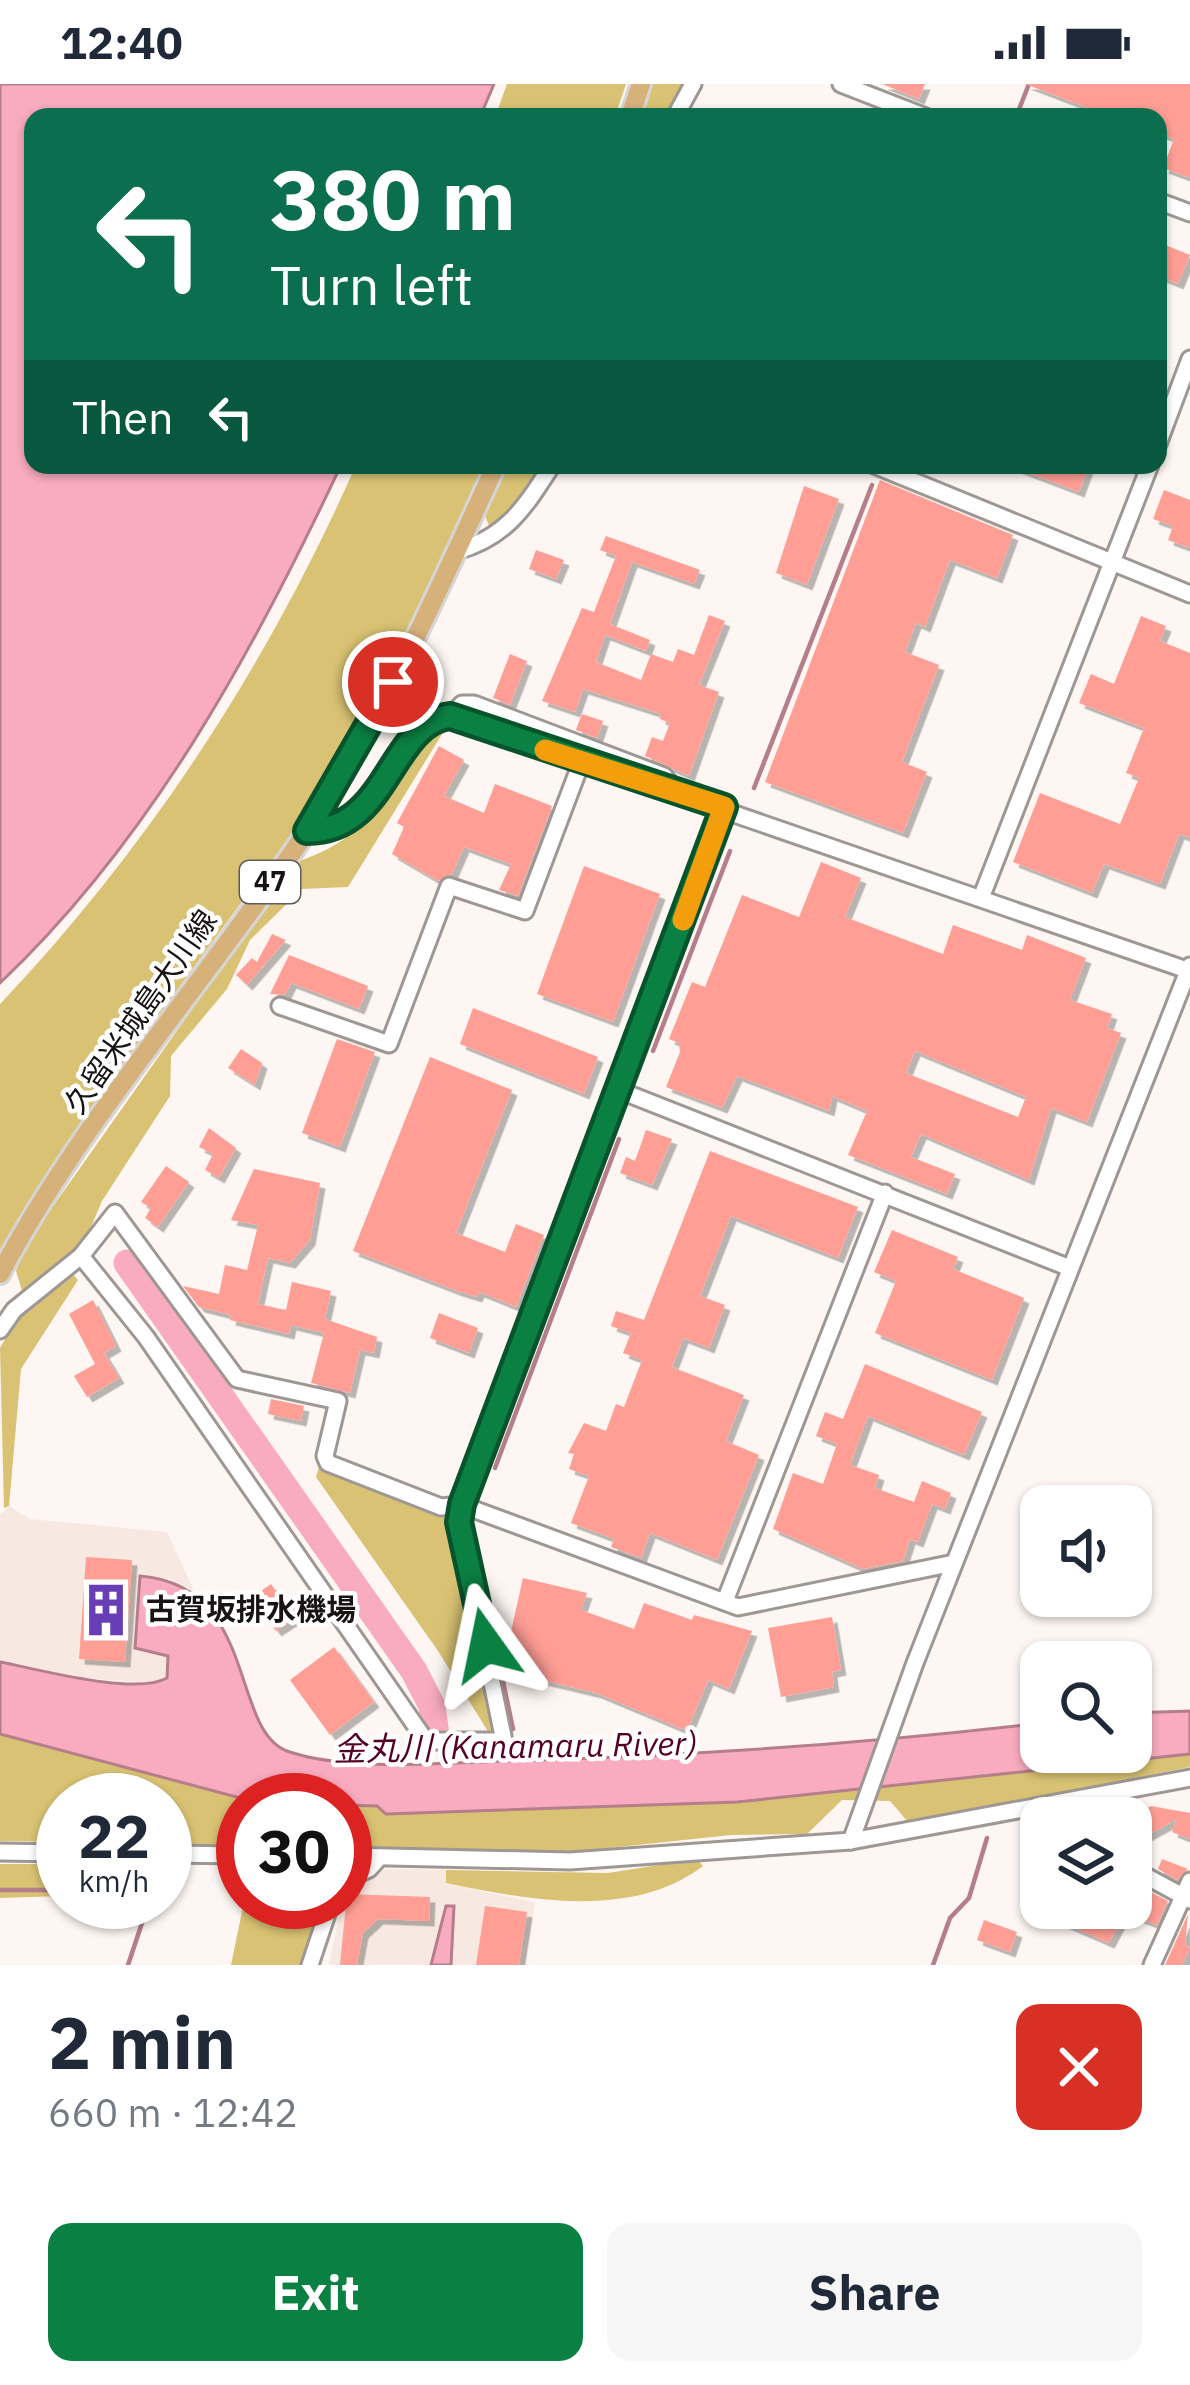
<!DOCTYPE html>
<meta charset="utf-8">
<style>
body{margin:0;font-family:"IBM Plex Sans","Noto Sans JP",sans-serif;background:#f6f6f7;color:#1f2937;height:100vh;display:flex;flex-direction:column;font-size:45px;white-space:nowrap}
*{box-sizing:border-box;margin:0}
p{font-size:39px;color:#747a83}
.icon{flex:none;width:66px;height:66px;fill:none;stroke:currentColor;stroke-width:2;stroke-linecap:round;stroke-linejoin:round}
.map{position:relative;height:1881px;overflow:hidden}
.details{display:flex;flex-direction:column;background:#fff;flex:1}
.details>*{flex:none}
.top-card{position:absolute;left:24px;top:24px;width:1143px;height:366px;border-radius:24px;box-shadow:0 3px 9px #0004;background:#0b6e4f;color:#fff;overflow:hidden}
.fabs{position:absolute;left:1020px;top:1401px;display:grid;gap:24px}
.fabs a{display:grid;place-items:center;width:132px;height:132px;border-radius:24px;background:#fff;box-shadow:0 3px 9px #0004;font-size:60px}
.speed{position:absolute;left:36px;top:1689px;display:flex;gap:24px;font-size:60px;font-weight:700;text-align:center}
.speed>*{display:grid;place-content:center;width:156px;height:156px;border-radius:50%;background:#fff;box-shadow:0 3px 9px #0004;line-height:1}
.speed small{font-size:30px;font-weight:400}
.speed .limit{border:18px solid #d22;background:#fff;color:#111}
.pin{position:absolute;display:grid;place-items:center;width:102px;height:102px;color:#fff;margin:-51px;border:6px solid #fff;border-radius:50%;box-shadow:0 3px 12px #0007}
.me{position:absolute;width:132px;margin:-66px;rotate:348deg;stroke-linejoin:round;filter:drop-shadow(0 0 9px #0008)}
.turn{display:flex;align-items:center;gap:42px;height:252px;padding:0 48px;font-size:54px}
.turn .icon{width:156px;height:156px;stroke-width:2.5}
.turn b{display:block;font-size:84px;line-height:102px}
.then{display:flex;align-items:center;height:114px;padding:0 48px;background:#0003;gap:24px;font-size:45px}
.round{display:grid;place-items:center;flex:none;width:126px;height:126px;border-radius:24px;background:#f6f6f7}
.headline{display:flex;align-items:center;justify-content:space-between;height:204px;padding:0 48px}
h1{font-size:72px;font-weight:700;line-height:90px}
.button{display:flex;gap:24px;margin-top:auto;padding:24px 48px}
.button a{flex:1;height:138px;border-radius:24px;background:#0b8043;color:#fff;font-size:48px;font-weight:700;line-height:138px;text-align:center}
.button a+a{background:#f6f6f7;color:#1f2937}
.status{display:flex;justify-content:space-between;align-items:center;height:84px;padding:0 60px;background:#fff;direction:ltr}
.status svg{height:33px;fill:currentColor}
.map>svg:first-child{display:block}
.built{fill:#f7e9e1}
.green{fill:#d9c273}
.water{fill:#f9abbf;stroke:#b57e8b;stroke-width:3}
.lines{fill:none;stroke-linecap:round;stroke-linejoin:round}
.stream{stroke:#b57e8b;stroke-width:4.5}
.river{stroke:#f9abbf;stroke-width:27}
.building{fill:#ff9e95;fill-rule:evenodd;filter:url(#shadow)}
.minor-casing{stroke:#9e9794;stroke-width:21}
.major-casing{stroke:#d5d5d5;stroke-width:24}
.minor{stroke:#fff;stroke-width:15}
.major{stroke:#d7b17a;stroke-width:18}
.route-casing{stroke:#07532c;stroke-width:30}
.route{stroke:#0b8043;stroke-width:21}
.slow{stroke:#f59e0b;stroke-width:21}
.labels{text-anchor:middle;stroke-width:9;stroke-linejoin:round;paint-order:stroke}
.shield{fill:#fff;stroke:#5d5a5a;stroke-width:3}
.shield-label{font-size:27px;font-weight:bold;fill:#171413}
.street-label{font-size:30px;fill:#171413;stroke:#fff}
.poi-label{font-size:30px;font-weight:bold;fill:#171413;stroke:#fff;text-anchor:start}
.water-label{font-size:33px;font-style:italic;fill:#550025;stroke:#fff}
</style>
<div class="status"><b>12:40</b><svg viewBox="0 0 49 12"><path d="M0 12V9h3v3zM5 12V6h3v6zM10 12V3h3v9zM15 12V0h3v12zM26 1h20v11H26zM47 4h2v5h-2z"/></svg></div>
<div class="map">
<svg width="1190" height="1881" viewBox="0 0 1190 1881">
<defs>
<filter id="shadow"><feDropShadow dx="5.5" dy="5.5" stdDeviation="0" flood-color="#0004"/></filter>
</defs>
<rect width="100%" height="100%" fill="#fdf6f2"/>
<g class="built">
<polygon points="9,1422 30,1435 167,1448 194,1507 168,1494 135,1564 168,1572 168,1594 158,1599 96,1595 0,1578 0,1431"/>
<polygon points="386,1785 446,1786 447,1800 535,1818 525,1881 329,1881 345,1804"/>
</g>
<g class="green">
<polygon points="507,0 626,0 615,33 495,33"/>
<polygon points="651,0 686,0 666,33 639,33"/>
<path d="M356 381H485L384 596 313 721 122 981 0 1168V920C150 762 268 580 356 381Z"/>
<polygon points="507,381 543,381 500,442 490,444 483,427"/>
<path d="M447 642 348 803 302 805 250 856 227 905 171 972 170 1012 102 1117 85 1157 22 1207 16 1187 25 1162 296 778C372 754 389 706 433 645Z"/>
<polygon points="71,1188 78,1196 21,1285 9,1422 4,1424 0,1264 17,1233"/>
<polygon points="319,1383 450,1436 497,1636 489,1649 438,1567 316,1393"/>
<polygon points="0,1650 248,1716 243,1716 243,1762 165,1760 165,1716 63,1716 63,1758 0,1757"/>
<polygon points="1190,1670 1190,1683 908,1738 890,1717 842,1716 807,1750 731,1751 571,1768 345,1764 345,1721 377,1722 387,1730 737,1718"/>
<path d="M697 1775 703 1782C633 1836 526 1816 446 1799V1786L608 1789Z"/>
<polygon points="0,1780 63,1780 63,1812 0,1814"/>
<polygon points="244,1818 319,1818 301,1881 231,1881"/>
</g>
<g class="water">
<path d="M0 0H494L480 33H33V381H341C254 567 151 756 0 899Z"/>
<path d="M140 1492C258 1501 230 1646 287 1667 346 1688 443 1679 505 1677 684 1672 863 1660 1041 1639V1668H1131V1629L1190 1627V1670L737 1718 386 1730 377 1722 345 1721V1716H248L0 1650V1578C38 1585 135 1612 167 1594L168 1572 135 1564Z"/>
<polygon points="446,1822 454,1822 451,1881 431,1881"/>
</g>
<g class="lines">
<g class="stream">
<polyline points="1016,33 1029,0"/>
<polyline points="754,704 872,401"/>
<polyline points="653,967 730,767"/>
<polyline points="495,1384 619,1055"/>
<polyline points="471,1445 513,1645"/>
<polyline points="0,1806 63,1806"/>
<polyline points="128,1881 149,1818"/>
<polyline points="933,1881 950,1834 969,1814 987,1754"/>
</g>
<polyline class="river" points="127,1179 414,1587 432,1622 436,1651"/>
</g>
<g class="building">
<polygon points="882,0 925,0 919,15"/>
<polygon points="1025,0 1190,0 1190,94 1163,84 1174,55 1158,49 1158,33 1112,33"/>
<polygon points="1158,158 1190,171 1178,200 1158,192"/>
<polygon points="1008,381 1089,381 1079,408"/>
<polygon points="880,396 1013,451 997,494 950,476 925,543 916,539 905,568 939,581 902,678 927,688 903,749 765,698"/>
<polygon points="804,402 839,415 807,501 776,489"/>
<polygon points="1164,406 1190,416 1190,464 1168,456 1173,442 1153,435"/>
<polygon points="606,452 700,486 694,500 632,478 610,540 650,556 646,567 605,551 596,578 641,596 651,570 673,578 678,565 694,571 709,531 725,537 699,601 719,608 689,692 645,672 652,653 663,657 670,639 660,635 661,630 583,605 575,628 542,617 582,524 594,528 616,472 600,466"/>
<polygon points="536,466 564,476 556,495 529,485"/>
<polygon points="1141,532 1166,542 1160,557 1190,569 1190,754 1179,750 1160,800 1104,780 1092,809 1013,778 1040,709 1120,740 1139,694 1126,689 1144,644 1079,619 1091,590 1114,600"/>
<polygon points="510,570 527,577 510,621 493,614"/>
<polygon points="582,630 603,637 597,654 576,646"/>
<polygon points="439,662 464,676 444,712 484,729 495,700 552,722 518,812 499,806 511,780 464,763 452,790 438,797 392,770 404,743 397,739"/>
<path d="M821 778 861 794 845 833 943 870 953 841 1022 866 1027 851 1086 874 1070 916 1112 930 1107 944 1121 949 1087 1038 1051 1024 1029 1096 921 1050 911 1073 955 1090 947 1110 848 1071 867 1027 832 1012 829 1027 737 992 722 1024 666 1003 680 968 679 959 669 955 692 898 705 903 742 811 799 833ZM915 967 1026 1013 1018 1033 906 989Z"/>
<polygon points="584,782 660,810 613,938 537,910"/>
<polygon points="272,850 286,856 247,901 236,891 252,874 257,878"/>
<polygon points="289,871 368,902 359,925 291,899 285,911 270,910"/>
<polygon points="473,924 598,973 584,1010 460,960"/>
<polygon points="337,955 375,968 340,1063 302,1049"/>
<polygon points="241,965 262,979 255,1001 228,984"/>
<polygon points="430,973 512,1006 456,1149 505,1168 516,1140 544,1151 516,1223 479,1208 477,1213 457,1207 353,1167"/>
<polygon points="209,1044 236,1064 219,1094 205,1086 213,1070 199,1063"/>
<polygon points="646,1046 672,1055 652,1101 620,1089 626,1073 635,1077"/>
<polygon points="710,1067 858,1123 838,1174 731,1132 700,1212 725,1221 709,1264 683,1254 672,1283 744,1311 726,1357 759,1371 717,1476 650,1449 641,1474 611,1463 614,1455 571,1439 589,1392 569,1385 574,1370 568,1369 584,1339 606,1347 616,1320 624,1323 642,1276 623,1269 631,1249 611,1242 616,1227 644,1236"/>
<polygon points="166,1082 189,1098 158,1143 145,1134 151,1124 141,1118"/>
<polygon points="254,1085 320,1099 310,1156 290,1179 268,1174 258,1220 286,1226 292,1198 331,1207 325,1235 377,1253 374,1269 360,1266 350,1309 311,1299 324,1249 291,1241 289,1250 230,1236 231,1231 199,1223 183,1202 219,1210 225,1181 247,1186 258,1141 231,1136"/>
<polygon points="892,1146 958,1173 953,1185 1024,1214 992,1296 875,1249 896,1197 874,1188"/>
<polygon points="93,1216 116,1262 104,1269 119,1294 87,1313 74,1292 95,1280 69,1230"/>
<polygon points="439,1229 478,1244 469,1269 430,1254"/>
<polygon points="865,1280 982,1328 964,1371 868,1332 850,1381 879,1391 875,1404 914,1418 922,1397 951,1409 945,1425 932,1420 918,1458 910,1455 903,1477 863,1485 773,1445 793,1389 823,1400 837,1360 816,1352 825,1328 843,1335"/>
<polygon points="271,1315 304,1322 301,1337 268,1330"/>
<polygon points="86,1473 132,1476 125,1578 79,1575"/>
<polygon points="523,1494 587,1509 581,1526 634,1545 644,1519 692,1536 694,1531 752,1547 729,1605 708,1596 687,1647 596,1609 516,1590 524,1566 508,1561"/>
<polygon points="271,1500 283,1517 290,1512 302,1530 276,1547 251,1514"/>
<polygon points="832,1533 841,1586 832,1588 834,1603 781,1613 768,1544"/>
<polygon points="334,1563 374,1618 330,1651 290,1596"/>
<polygon points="1151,1722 1190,1729 1190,1755 1172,1748 1177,1735 1131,1760 1134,1732"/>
<polygon points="1162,1775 1188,1785 1177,1796 1158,1785"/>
<polygon points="1131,1798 1168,1817 1157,1841 1131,1831"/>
<polygon points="347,1810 430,1813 429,1837 378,1835 363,1849 357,1881 340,1881"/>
<polygon points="485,1822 527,1828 519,1881 476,1881"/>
<polygon points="1065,1824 1128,1824 1109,1859 1058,1837"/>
<polygon points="1188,1830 1185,1861 1190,1864 1182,1881 1165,1881"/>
<polygon points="984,1836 1017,1848 1010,1868 977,1856"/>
</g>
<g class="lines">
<defs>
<g id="minor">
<polyline points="841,0 926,33"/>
<polyline points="675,33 693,0"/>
<polyline points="1158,117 1190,129"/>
<polyline points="1158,360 1190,275"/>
<polyline points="874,381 1190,510"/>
<path d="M457 467C507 453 525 423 552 381"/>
<polyline points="450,632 462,620 474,620 664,692 677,708"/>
<polyline points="725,723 462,1421 738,1523 954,1479"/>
<path d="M307 747C389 747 389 640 450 632L1187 886"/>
<polyline points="981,814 1150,381"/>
<polyline points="280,922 389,960 449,802 525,827 581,679"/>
<polyline points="621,1007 1070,1184"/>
<polyline points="0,1246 14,1226 81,1172 115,1129 237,1295 338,1317 325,1372 328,1379 441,1423 462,1421 459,1439 504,1657 426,1657 146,1253 81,1172"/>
<polyline points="725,1517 885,1109"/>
<polyline points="851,1757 915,1579 1190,882"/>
<polyline points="0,1768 63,1769"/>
<polyline points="165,1770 243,1771"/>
<polyline points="345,1772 570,1777 851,1757 1190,1694"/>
<polyline points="1131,1784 1190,1816"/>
<polyline points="345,1796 369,1785 380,1773"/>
<polyline points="310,1881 331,1818"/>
<polyline points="1152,1881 1190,1797"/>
</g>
<g id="major">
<polyline points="630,33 641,0"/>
<path d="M0 1190C84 1032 208 895 307 747 383 633 439 505 496 381"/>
</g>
</defs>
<use href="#minor" class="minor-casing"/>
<use href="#major" class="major-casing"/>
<use href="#minor" class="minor"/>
<use href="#major" class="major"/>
</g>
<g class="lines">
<defs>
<path id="route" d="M393 598 307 747C389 747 389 640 450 632L724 723 462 1420 459 1438 486 1561"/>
</defs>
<use href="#route" class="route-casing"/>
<use href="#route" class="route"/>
<polyline class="slow" points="545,666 724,723 683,836"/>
</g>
<defs>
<symbol id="building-bare" viewBox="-9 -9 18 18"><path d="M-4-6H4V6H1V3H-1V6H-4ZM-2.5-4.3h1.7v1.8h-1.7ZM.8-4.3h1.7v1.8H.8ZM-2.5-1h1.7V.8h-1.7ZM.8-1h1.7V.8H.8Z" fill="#683eb6" stroke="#fff" stroke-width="2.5" paint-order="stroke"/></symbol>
</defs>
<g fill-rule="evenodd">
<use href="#building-bare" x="68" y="1488" width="76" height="76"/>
</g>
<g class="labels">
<rect class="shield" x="240" y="777" width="60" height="42" rx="9"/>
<g class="shield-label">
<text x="270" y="807">47</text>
</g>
<g class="street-label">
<text transform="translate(141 928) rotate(-55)" y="10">久留米城島大川線</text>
</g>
<g class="poi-label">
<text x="146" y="1536">古賀坂排水機場</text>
</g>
<g class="water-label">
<text transform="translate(515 1662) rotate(-1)" y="12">金丸川 (Kanamaru River)</text>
</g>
</g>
</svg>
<div class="fabs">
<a><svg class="icon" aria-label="sound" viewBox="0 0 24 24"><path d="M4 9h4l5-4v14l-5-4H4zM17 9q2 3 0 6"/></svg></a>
<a><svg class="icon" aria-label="search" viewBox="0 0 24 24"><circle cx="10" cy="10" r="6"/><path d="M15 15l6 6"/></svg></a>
<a><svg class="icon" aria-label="layers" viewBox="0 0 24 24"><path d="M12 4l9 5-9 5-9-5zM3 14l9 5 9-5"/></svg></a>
</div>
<div class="speed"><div>22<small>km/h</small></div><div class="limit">30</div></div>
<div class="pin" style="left:393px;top:598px;background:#d93025"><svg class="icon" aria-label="arrive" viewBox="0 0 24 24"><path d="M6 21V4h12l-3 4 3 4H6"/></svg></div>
<svg class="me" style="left:486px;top:1561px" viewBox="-20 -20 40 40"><path d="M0-17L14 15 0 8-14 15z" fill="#0b8043" stroke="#fff" stroke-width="4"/></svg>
<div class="top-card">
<div class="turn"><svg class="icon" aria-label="left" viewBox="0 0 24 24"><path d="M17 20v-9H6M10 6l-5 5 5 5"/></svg><div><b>380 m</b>Turn left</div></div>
<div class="then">Then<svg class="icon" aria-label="left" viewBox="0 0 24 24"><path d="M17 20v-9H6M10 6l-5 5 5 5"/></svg></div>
</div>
</div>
<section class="details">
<div class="headline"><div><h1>2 min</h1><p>660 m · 12:42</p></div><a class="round" style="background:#d93025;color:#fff"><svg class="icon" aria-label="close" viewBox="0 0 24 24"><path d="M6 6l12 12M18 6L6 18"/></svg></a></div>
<div class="button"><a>Exit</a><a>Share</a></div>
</section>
